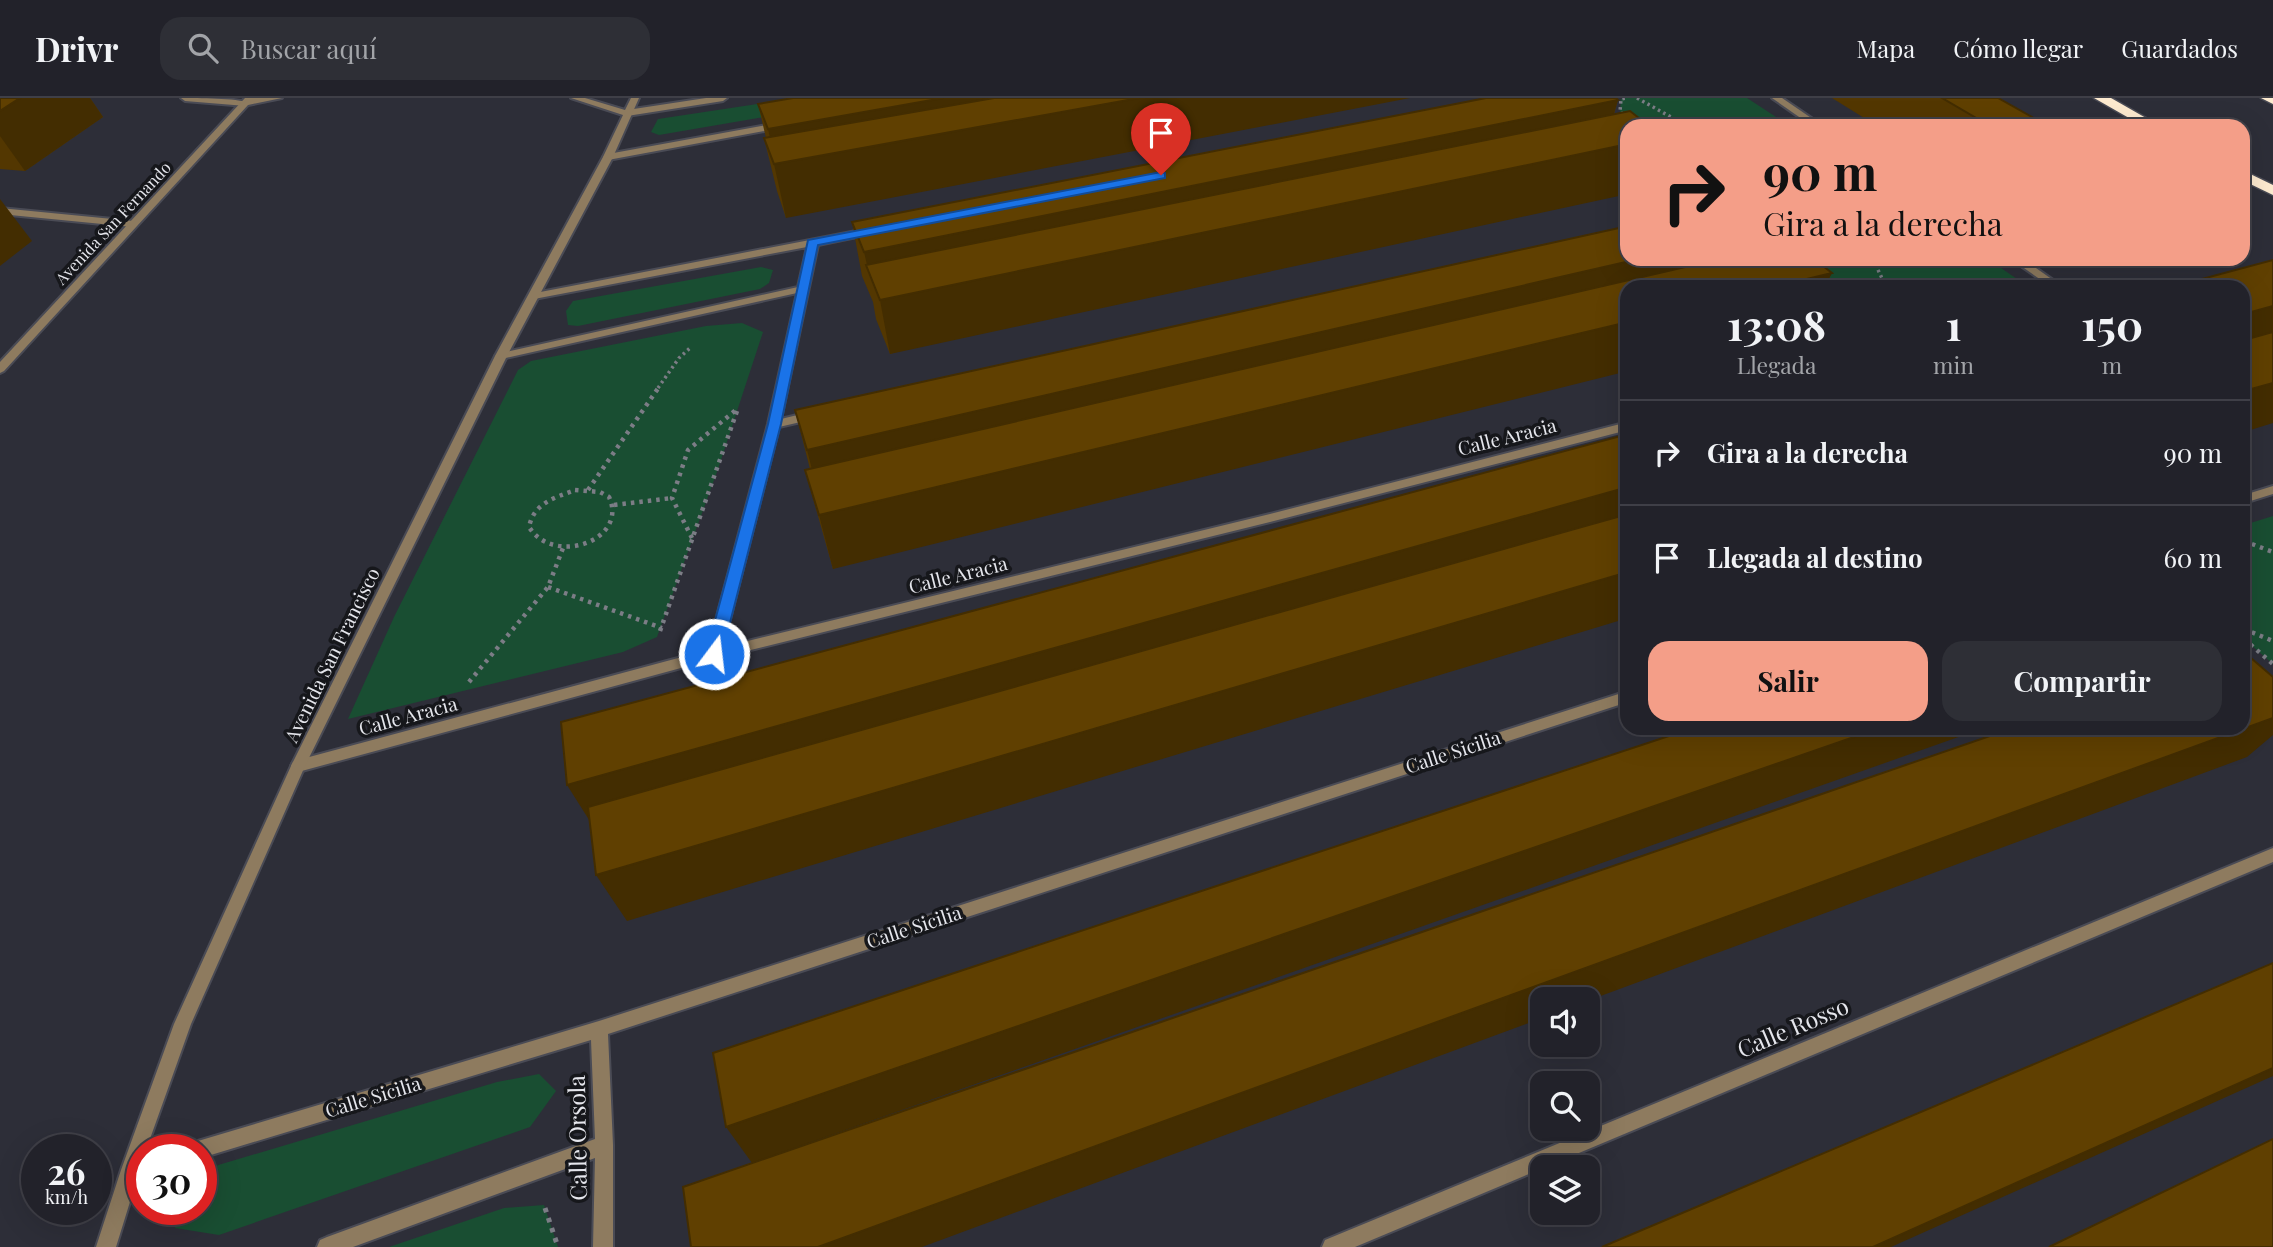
<!DOCTYPE html>
<html lang="es">
<meta charset="utf-8">
<style>
body{margin:0;font-family:"Playfair Display",serif;background:#2e2f36;color:#f1f3f6;height:100vh;display:flex;flex-direction:column;font-size:26px;white-space:nowrap}
*{box-sizing:border-box;margin:0}
p{font-size:23px;color:#a2a4a8}
.icon{flex:none;width:38px;height:38px;fill:none;stroke:currentColor;stroke-width:2;stroke-linecap:round;stroke-linejoin:round}
.map{position:relative;flex:1;overflow:hidden}
.side{position:absolute;left:1620px;top:182px;width:630px;height:455px;display:flex;flex-direction:column;background:#22222a;border-radius:21px;box-shadow:0 7px 28px #0002,0 0 0 2px #3f3f47}
.side>*{flex:none}
.banner{position:absolute;left:1620px;top:21px;width:630px;height:147px;border-radius:21px;box-shadow:0 7px 28px #0002,0 0 0 2px #3f3f47;background:#f49e88;color:#111;overflow:hidden}
.buttons{position:absolute;left:1530px;top:889px;display:grid;gap:14px}
.buttons a{display:grid;place-items:center;width:70px;height:70px;border-radius:14px;background:#22222a;box-shadow:0 7px 28px #0002,0 0 0 2px #3f3f47;font-size:35px}
.speed{position:absolute;left:21px;top:1036px;display:flex;gap:14px;font-size:35px;font-weight:700;text-align:center}
.speed>*{display:grid;place-content:center;width:91px;height:91px;border-radius:50%;background:#22222a;box-shadow:0 7px 28px #0002,0 0 0 2px #3f3f47;line-height:1}
.speed small{font-size:18px;font-weight:400}
.speed .limit{border:10px solid #d22;background:#fff;color:#111}
.pin{position:absolute;display:grid;place-items:center;width:60px;height:60px;color:#fff;margin:-72px -30px;border-radius:50% 50% 50% 0;rotate:-45deg;box-shadow:0 0 7px #0007}
.pin .icon{rotate:45deg}
.me{position:absolute;width:77px;margin:-38px;rotate:15deg;stroke-linejoin:round;filter:drop-shadow(0 0 5px #0008)}
.turn{display:flex;align-items:center;gap:24px;height:147px;padding:0 28px;font-size:32px}
.turn .icon{width:91px;height:91px;stroke-width:2.5}
.turn b{display:block;font-size:49px;line-height:60px}
.eta{display:flex;justify-content:space-evenly;align-items:center;height:119px;text-align:center}
.eta b{font-size:42px;font-weight:700;line-height:49px}
.cta{display:flex;gap:14px;margin-top:auto;padding:14px 28px}
.cta a{flex:1;height:80px;border-radius:21px;background:#f49e88;color:#111;font-size:28px;font-weight:700;line-height:80px;text-align:center}
.cta a+a{background:#2e2f36;color:#f1f3f6}
ul{padding:0;list-style:none}
li{display:flex;align-items:center;gap:21px;height:105px;padding:0 28px;border-top:2px solid #3f3f47}
li div{flex:1}
li b{display:block;font-size:26px}
li em{font-style:normal}
header{display:flex;align-items:center;gap:42px;box-sizing:border-box;height:98px;padding:0 35px;background:#22222a;border-bottom:2px solid #3f3f47}
header strong{font-size:33px}
nav{display:flex;gap:38px;margin-inline-start:auto;font-size:24px}
.search{width:490px;height:63px;background:#2e2f36;display:flex;align-items:center;gap:18px;box-sizing:border-box;padding:0 24px;border-radius:21px;color:#a2a4a8;font-size:26px}
.map>svg:first-child{display:block}
.green{fill:#194e32}
.lines{fill:none;stroke-linecap:round;stroke-linejoin:round}
.minor-casing{stroke:#4a4b55;stroke-width:4}
.tertiary-casing{stroke:#4a4b55;stroke-width:4}
.motorway-casing{stroke:#4a4b55;stroke-width:3}
.path-far2{stroke:#7c7d86;stroke-width:3.5;stroke-dasharray:2.5 3.5;stroke-linecap:butt}
.path-far1{stroke:#7c7d86;stroke-width:4.5;stroke-dasharray:3.5 5;stroke-linecap:butt}
.path{stroke:#7c7d86;stroke-width:5;stroke-dasharray:4.5 6;stroke-linecap:butt}
.minor{fill:#8e7b5f;fill-rule:evenodd}
.tertiary{fill:#8e7b5f;fill-rule:evenodd}
.motorway{fill:#fdeacf;fill-rule:evenodd}
.wall{fill:#533701}
.shaded-wall{fill:#432d01}
.building{fill:#604001;stroke:#432d01;stroke-width:2}
.route{fill:#1a73e8;stroke:#114b97;stroke-width:2}
.labels{text-anchor:middle;stroke-width:7;stroke-linejoin:round;paint-order:stroke}
.far-street-label{font-size:16px;fill:#e5e6ec;stroke:#16171b}
.street-label{font-size:19px;fill:#e5e6ec;stroke:#16171b}
.near-street-label{font-size:23px;fill:#e5e6ec;stroke:#16171b}
</style>
<header>
<strong>Drivr</strong>
<div class="search"><svg class="icon" aria-label="search" viewBox="0 0 24 24"><circle cx="10" cy="10" r="6"/><path d="M15 15l6 6"/></svg>Buscar aquí</div>
<nav><a>Mapa</a><a>Cómo llegar</a><a>Guardados</a></nav>
</header>
<div class="map">
<svg width="2273" height="1149" viewBox="0 0 2273 1149">
<rect width="100%" height="100%" fill="#2d2e38"/>
<g class="green">
<polygon points="798,0 827,8 659,37 651,34 658,21"/>
<polygon points="1626,0 1747,0 1790,28 1637,28 1620,14 1621,1"/>
<polygon points="1799,161 1988,161 2017,181 2019,189 1833,189"/>
<polygon points="761,169 773,172 769,185 760,191 578,228 568,227 566,213 573,203"/>
<polygon points="742,225 763,234 718,371 657,539 623,554 348,621 394,519 518,272 531,263 706,228"/>
<polygon points="2273,418 2273,566 2244,541 2244,427"/>
<polygon points="539,976 556,993 530,1029 219,1137 175,1130 178,1111 201,1111 201,1083 215,1068 497,984"/>
<polygon points="544,1107 558,1149 389,1149 504,1110"/>
</g>
<g class="lines">
<defs>
<g id="minor">
<path d="M181 0C199 0 235 0 250 5L246 8 185 3Z"/>
<polygon points="706,0 727,0 723,3 627,18 623,15 627,12"/>
<polygon points="1772,0 1782,0 1823,28 1812,28"/>
<polygon points="783,24 786,25 786,29 608,62 603,59 608,56"/>
<polygon points="0,110 133,123 138,126 133,129 0,116"/>
<polygon points="872,130 876,131 876,135 818,147 781,321 814,313 820,317 818,320 779,329 723,549 1270,416 1628,324 1628,332 1270,424 714,561 298,674 293,672 291,668 293,664 298,662 708,552 768,326 797,195 501,261 495,258 501,255 798,189 807,149 534,201 530,200 530,196"/>
<polygon points="2011,161 2023,161 2063,189 2051,189"/>
<polygon points="2163,182 2167,183 2167,187 2142,189"/>
<polygon points="2273,388 2273,396 2244,405 2244,397"/>
<polygon points="1628,593 1628,604 608,936 613,1047 613,1149 593,1149 595,1060 353,1149 317,1149 320,1142 327,1139 595,1041 591,942 201,1060 201,1052 189,1052 192,1046 198,1043 599,923"/>
<polygon points="2273,750 2273,764 1355,1149 1322,1149 1325,1142"/>
</g>
<g id="tertiary">
<polygon points="245,0 282,0 248,7 4,273 0,275 0,264"/>
<polygon points="571,0 585,0 625,12 631,0 639,0 613,59 507,258 305,668 191,926 146,1052 142,1052 142,1065 116,1149 96,1149 121,1072 174,926 291,668 495,258 603,59 623,17"/>
</g>
<g id="motorway">
<polygon points="2094,0 2111,0 2160,28 2143,28"/>
<polygon points="2261,0 2273,0 2273,6"/>
<polygon points="2244,73 2273,87 2273,97 2244,83"/>
</g>
</defs>
<use href="#minor" class="minor-casing"/>
<use href="#tertiary" class="tertiary-casing"/>
<use href="#motorway" class="motorway-casing"/>
<g class="path-far2">
<polyline points="1637,0 1687,28"/>
<polyline points="1623,16 1620,14 1621,1 1626,0"/>
<polyline points="1873,161 1886,189"/>
<polyline points="1960,161 1982,166"/>
<polyline points="1823,181 1833,189"/>
<polyline points="658,290 679,260 690,250"/>
</g>
<g class="path-far1">
<path d="M575 392 600 394 609 399C629 442 554 469 529 429 534 405 554 400 575 392Z"/>
<polyline points="588,392 659,289"/>
<polyline points="614,407 672,400"/>
<polyline points="692,440 672,400 688,352 737,311"/>
<polyline points="2244,443 2273,454"/>
<polyline points="548,489 662,530"/>
<polyline points="2244,531 2273,543"/>
<polyline points="660,533 737,313"/>
<polyline points="2244,541 2273,566"/>
<polyline points="469,584 548,489 563,450"/>
</g>
<polyline class="path" points="545,1110 558,1149"/>
<use href="#minor" class="minor"/>
<use href="#tertiary" class="tertiary"/>
<use href="#motorway" class="motorway"/>
</g>
<g class="wall">
<polygon points="0,0 90,0 103,19 25,73 0,71"/>
<polygon points="793,0 786,120 777,93 764,40 766,40 758,6"/>
<polygon points="1832,0 1998,0 2048,28 1877,28"/>
<polygon points="1618,2 1614,16 890,256 876,221 873,204 862,178 852,124"/>
<polygon points="1628,128 833,471 805,372 810,371 795,312"/>
<polygon points="2092,161 2110,161 2098,165"/>
</g>
<g class="shaded-wall">
<polygon points="20,0 90,0 103,19 25,73 0,38 0,13"/>
<polygon points="943,0 1410,0 786,120 774,66 776,66 768,31"/>
<polygon points="1618,2 1603,52 1628,46 1628,96 890,256 880,202 868,171 864,154"/>
<polygon points="0,101 32,143 0,168"/>
<polygon points="1639,161 1765,161 821,406 807,352"/>
<polygon points="2101,161 2110,161 2098,165"/>
<polygon points="1832,175 1825,189 1773,189"/>
<polygon points="2273,208 2273,249 2244,258 2244,216"/>
<polygon points="1628,224 1628,273 833,471 819,417"/>
<polygon points="2273,285 2273,325 2244,334 2244,293"/>
<polygon points="1628,389 1628,437 598,736 567,687"/>
<polygon points="1628,474 1628,520 627,823 596,777"/>
<polygon points="2273,620 2273,637 2247,659 1587,903 1587,901 1542,901 1542,920 922,1149 818,1149"/>
<polygon points="1880,630 1984,630 752,1065 726,1029"/>
<polygon points="2273,970 2273,978 1891,1149 1873,1149"/>
</g>
<g class="building">
<polygon points="0,0 20,0 0,13"/>
<polygon points="793,0 943,0 768,31 758,6"/>
<polygon points="994,0 1139,0 774,66 764,40"/>
<polygon points="1486,0 1616,0 1618,2 864,154 852,124"/>
<polygon points="1942,0 1998,0 2048,28 1990,28"/>
<polygon points="1630,13 1649,28 1628,28 1628,46 880,202 866,167"/>
<polygon points="1628,128 1628,161 1639,161 807,352 795,312"/>
<polygon points="1720,161 1814,161 1832,175 1773,189 1628,189 1628,224 819,417 805,372"/>
<polygon points="2273,162 2273,208 2244,216 2244,189 2172,189"/>
<polygon points="2273,234 2273,285 2244,293 2244,242"/>
<polygon points="1628,336 1628,389 567,687 561,624"/>
<polygon points="1628,416 1628,474 596,777 588,709"/>
<polygon points="2244,554 2273,579 2273,620 818,1149 691,1149 683,1089 2013,630 2244,630"/>
<polygon points="1693,630 1880,630 726,1029 713,955"/>
<polygon points="2273,865 2273,970 1873,1149 1602,1149"/>
<polygon points="2273,1041 2273,1149 2049,1149"/>
</g>
<polygon class="route" points="1161,74 1165,75 1165,80 818,147 781,326 722,556 719,561 708,561 706,556 768,326 808,142"/>
<g class="labels">
<g class="far-street-label">
<text transform="translate(113 125) rotate(-47)" y="6">Avenida San Fernando</text>
</g>
<g class="street-label">
<text transform="translate(1507 339) rotate(-14)" y="7">Calle Aracia</text>
<text transform="translate(958 477) rotate(-14)" y="7">Calle Aracia</text>
<text transform="translate(332 557) rotate(-64)" y="7">Avenida San Francisco</text>
<text transform="translate(408 618) rotate(-15)" y="7">Calle Aracia</text>
<text transform="translate(1453 654) rotate(-18)" y="7">Calle Sicilia</text>
<text transform="translate(914 829) rotate(-18)" y="7">Calle Sicilia</text>
<text transform="translate(373 999) rotate(-17)" y="7">Calle Sicilia</text>
</g>
<g class="near-street-label">
<text transform="translate(1793 930) rotate(-23)" y="8">Calle Rosso</text>
<text transform="translate(578 1040) rotate(-91)" y="8">Calle Orsola</text>
</g>
</g>
</svg>
<div class="buttons">
<a><svg class="icon" aria-label="sound" viewBox="0 0 24 24"><path d="M4 9h4l5-4v14l-5-4H4zM17 9q2 3 0 6"/></svg></a>
<a><svg class="icon" aria-label="search" viewBox="0 0 24 24"><circle cx="10" cy="10" r="6"/><path d="M15 15l6 6"/></svg></a>
<a><svg class="icon" aria-label="layers" viewBox="0 0 24 24"><path d="M12 4l9 5-9 5-9-5zM3 14l9 5 9-5"/></svg></a>
</div>
<div class="speed"><div>26<small>km/h</small></div><div class="limit">30</div></div>
<div class="pin" style="left:1161px;top:77px;background:#d93025"><svg class="icon" aria-label="arrive" viewBox="0 0 24 24"><path d="M6 21V4h12l-3 4 3 4H6"/></svg></div>
<svg class="me" style="left:714px;top:556px" viewBox="-20 -20 40 40"><circle r="17" fill="#1a73e8" stroke="#fff" stroke-width="3"/><path d="M0-11L8 9 0 5-8 9z" fill="#fff"/></svg>
<div class="banner">
<div class="turn"><svg class="icon" aria-label="right" viewBox="0 0 24 24"><path d="M7 20v-9h11M14 6l5 5-5 5"/></svg><div><b>90 m</b>Gira a la derecha</div></div>
</div>
<section class="side">
<div class="eta">
<div><b>13:08</b><p>Llegada</p></div>
<div><b>1</b><p>min</p></div>
<div><b>150</b><p>m</p></div>
</div>
<ul>
<li><svg class="icon" aria-label="right" viewBox="0 0 24 24"><path d="M7 20v-9h11M14 6l5 5-5 5"/></svg><div><b>Gira a la derecha</b></div><em>90 m</em></li>
<li><svg class="icon" aria-label="arrive" viewBox="0 0 24 24"><path d="M6 21V4h12l-3 4 3 4H6"/></svg><div><b>Llegada al destino</b></div><em>60 m</em></li>
</ul>
<div class="cta"><a>Salir</a><a>Compartir</a></div>
</section>
</div>
